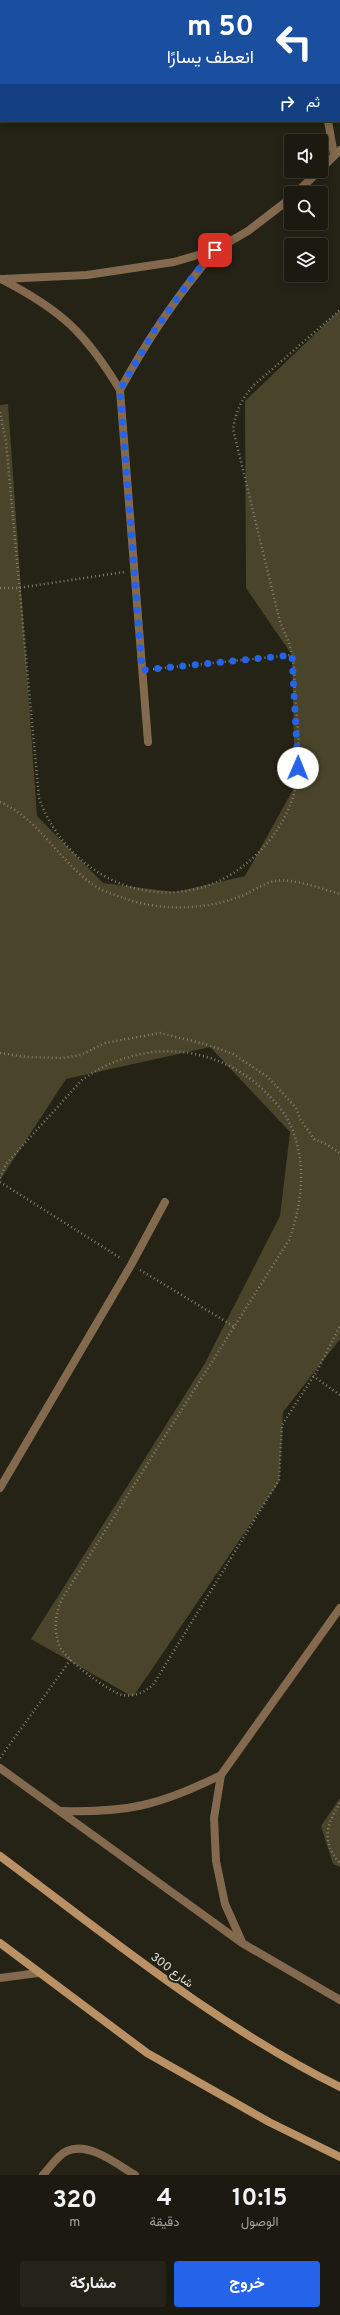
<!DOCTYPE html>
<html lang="ar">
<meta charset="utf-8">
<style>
body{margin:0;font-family:Overpass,Vazirmatn,sans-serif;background:#252319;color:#f1f3f6;direction:rtl;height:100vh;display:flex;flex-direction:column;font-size:15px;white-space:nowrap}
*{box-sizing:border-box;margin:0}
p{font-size:13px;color:#a0a19f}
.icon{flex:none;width:22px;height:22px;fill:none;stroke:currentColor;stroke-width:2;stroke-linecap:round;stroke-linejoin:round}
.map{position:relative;height:2175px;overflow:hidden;direction:ltr}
.side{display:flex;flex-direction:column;background:#1c1a10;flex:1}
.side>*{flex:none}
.hud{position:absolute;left:0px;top:0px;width:340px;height:122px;box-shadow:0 2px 10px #0003,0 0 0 1px #3a3830;direction:rtl;background:#1a4fa0;color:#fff;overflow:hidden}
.buttons{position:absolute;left:284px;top:134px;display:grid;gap:8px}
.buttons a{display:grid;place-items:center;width:44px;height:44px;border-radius:4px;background:#1c1a10;box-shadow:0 2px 10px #0003,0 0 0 1px #3a3830;font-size:20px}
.pin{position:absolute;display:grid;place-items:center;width:34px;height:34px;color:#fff;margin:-17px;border-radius:8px;box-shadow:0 2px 6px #0006}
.me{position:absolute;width:44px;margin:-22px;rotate:1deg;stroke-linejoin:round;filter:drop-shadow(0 0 3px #0008)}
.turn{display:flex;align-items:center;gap:14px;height:84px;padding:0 20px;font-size:18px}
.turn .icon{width:52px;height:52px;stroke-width:2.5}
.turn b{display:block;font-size:28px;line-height:34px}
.then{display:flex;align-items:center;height:38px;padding:0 20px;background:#0003;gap:8px;font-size:15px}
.eta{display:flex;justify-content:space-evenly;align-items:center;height:68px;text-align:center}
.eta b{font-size:24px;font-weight:700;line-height:28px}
.cta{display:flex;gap:8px;margin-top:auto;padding:8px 20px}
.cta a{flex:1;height:46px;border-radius:4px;background:#2563eb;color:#fff;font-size:16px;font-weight:700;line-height:46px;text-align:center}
.cta a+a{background:#252319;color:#f1f3f6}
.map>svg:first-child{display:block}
.green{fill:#4a442a}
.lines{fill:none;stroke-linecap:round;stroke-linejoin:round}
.path{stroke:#838177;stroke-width:2.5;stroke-dasharray:1 3;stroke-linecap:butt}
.street{stroke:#83694e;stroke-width:8}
.secondary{stroke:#ba9165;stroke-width:8}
.route{stroke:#2563eb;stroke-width:7;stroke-dasharray:0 12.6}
.labels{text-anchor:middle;stroke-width:4;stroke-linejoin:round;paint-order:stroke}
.street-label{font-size:12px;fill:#e3e1d9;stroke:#252216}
</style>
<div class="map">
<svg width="340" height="2175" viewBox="0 0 340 2175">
<rect width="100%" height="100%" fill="#252216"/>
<g class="green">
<polygon points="340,310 340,1339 283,1412 279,1482 133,1697 31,1639 205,1363 280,1216 290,1132 210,1047 66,1079 0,1180 0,405 8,404 37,816 103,883 175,892 245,876 295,786 292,655 246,588 245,401"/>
<polygon points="340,1798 340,1867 333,1864 321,1826"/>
</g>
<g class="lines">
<g class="path">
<polyline points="312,0 312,1"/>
<polyline points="0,109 1,109"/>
<path d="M0 412 6 442 39 798C72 890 183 926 256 855 277 835 292 809 297 781 301 752 297 723 295 694 294 682 295 667 292 655 290 643 284 632 280 621 277 611 275 600 272 589 259 536 246 482 233 429 236 411 242 398 254 385L340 310"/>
<polyline points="0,588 18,588 124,572"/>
<polyline points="153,669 292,655"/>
<path d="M0 802C41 820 59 862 95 886 104 892 116 895 126 899 161 911 203 910 239 897 250 893 263 883 275 881 295 878 321 889 340 894"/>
<polyline points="0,1053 26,1057 63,1058 81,1055 105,1043 160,1033 205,1044 233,1054 268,1077 296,1108 300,1119 314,1139 326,1144 340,1153"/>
<path d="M0 1178 6 1164 82 1080C136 1041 206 1041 258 1085 269 1095 282 1108 289 1122 307 1159 303 1202 289 1240L62 1599C55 1614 53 1631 60 1647 66 1660 108 1691 122 1695 134 1697 145 1692 153 1685L279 1480 282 1425 317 1371 340 1326"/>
<polyline points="0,1182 122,1259"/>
<polyline points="140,1270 235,1327"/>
<polyline points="313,1376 340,1395"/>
<polyline points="0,1758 71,1659"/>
<path d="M340 1803C326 1825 321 1842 340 1863"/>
</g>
<g class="street">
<polyline points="42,0 43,1"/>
<polyline points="328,121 334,155"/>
<polyline points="321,169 340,150"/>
<polyline points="296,193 319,171"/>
<path d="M1 279C61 310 85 332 120 390L148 742"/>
<polyline points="3,279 87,275 174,262 215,250 248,231 291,198"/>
<path d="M120 390C147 340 178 294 215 251"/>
<polyline points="0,1488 131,1265 165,1202"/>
<polyline points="0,1768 242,1943 340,2000"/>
<path d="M61 1811C127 1813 161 1805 221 1775"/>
<polyline points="242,1942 225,1904 216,1861 214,1818 221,1775 340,1608"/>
<polyline points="0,1978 38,1973"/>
<path d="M43 2175C50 2167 58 2155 67 2151 89 2141 118 2165 135 2175"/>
</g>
<g class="secondary">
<polyline points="212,1 226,0"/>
<polyline points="0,23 1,23"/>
<polyline points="339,43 340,43"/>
<polyline points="0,70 1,70"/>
<path d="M0 1856C110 1938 217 2026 340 2087"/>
<polyline points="0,1943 147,2053 269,2122 340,2157"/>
</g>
</g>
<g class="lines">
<polyline class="route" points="215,250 193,276 154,331 120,390 142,670 292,655 298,768"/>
</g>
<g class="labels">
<g class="street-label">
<text transform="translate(172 1970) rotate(37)" y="4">شارع 300</text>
</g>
</g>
</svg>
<div class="buttons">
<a><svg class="icon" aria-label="sound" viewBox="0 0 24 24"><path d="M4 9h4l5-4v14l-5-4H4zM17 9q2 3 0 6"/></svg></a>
<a><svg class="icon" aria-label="search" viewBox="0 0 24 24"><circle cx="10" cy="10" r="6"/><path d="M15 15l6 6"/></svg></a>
<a><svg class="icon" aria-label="layers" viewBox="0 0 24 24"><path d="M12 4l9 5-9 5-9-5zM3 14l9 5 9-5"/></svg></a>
</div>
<div class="pin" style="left:215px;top:250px;background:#d93025"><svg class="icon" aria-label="arrive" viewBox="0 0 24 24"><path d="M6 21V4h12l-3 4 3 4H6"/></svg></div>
<svg class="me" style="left:298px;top:768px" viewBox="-20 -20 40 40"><circle r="19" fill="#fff"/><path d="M0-13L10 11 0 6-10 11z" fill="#2563eb"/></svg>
<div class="hud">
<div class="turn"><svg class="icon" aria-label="left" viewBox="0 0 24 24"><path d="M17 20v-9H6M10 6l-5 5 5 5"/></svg><div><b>50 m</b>انعطف يسارًا</div></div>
<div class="then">ثم<svg class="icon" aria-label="right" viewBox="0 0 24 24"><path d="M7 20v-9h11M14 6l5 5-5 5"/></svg></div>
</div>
</div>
<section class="side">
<div class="eta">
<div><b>10:15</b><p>الوصول</p></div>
<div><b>4</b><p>دقيقة</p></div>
<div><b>320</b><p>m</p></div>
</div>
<div class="cta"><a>خروج</a><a>مشاركة</a></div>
</section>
